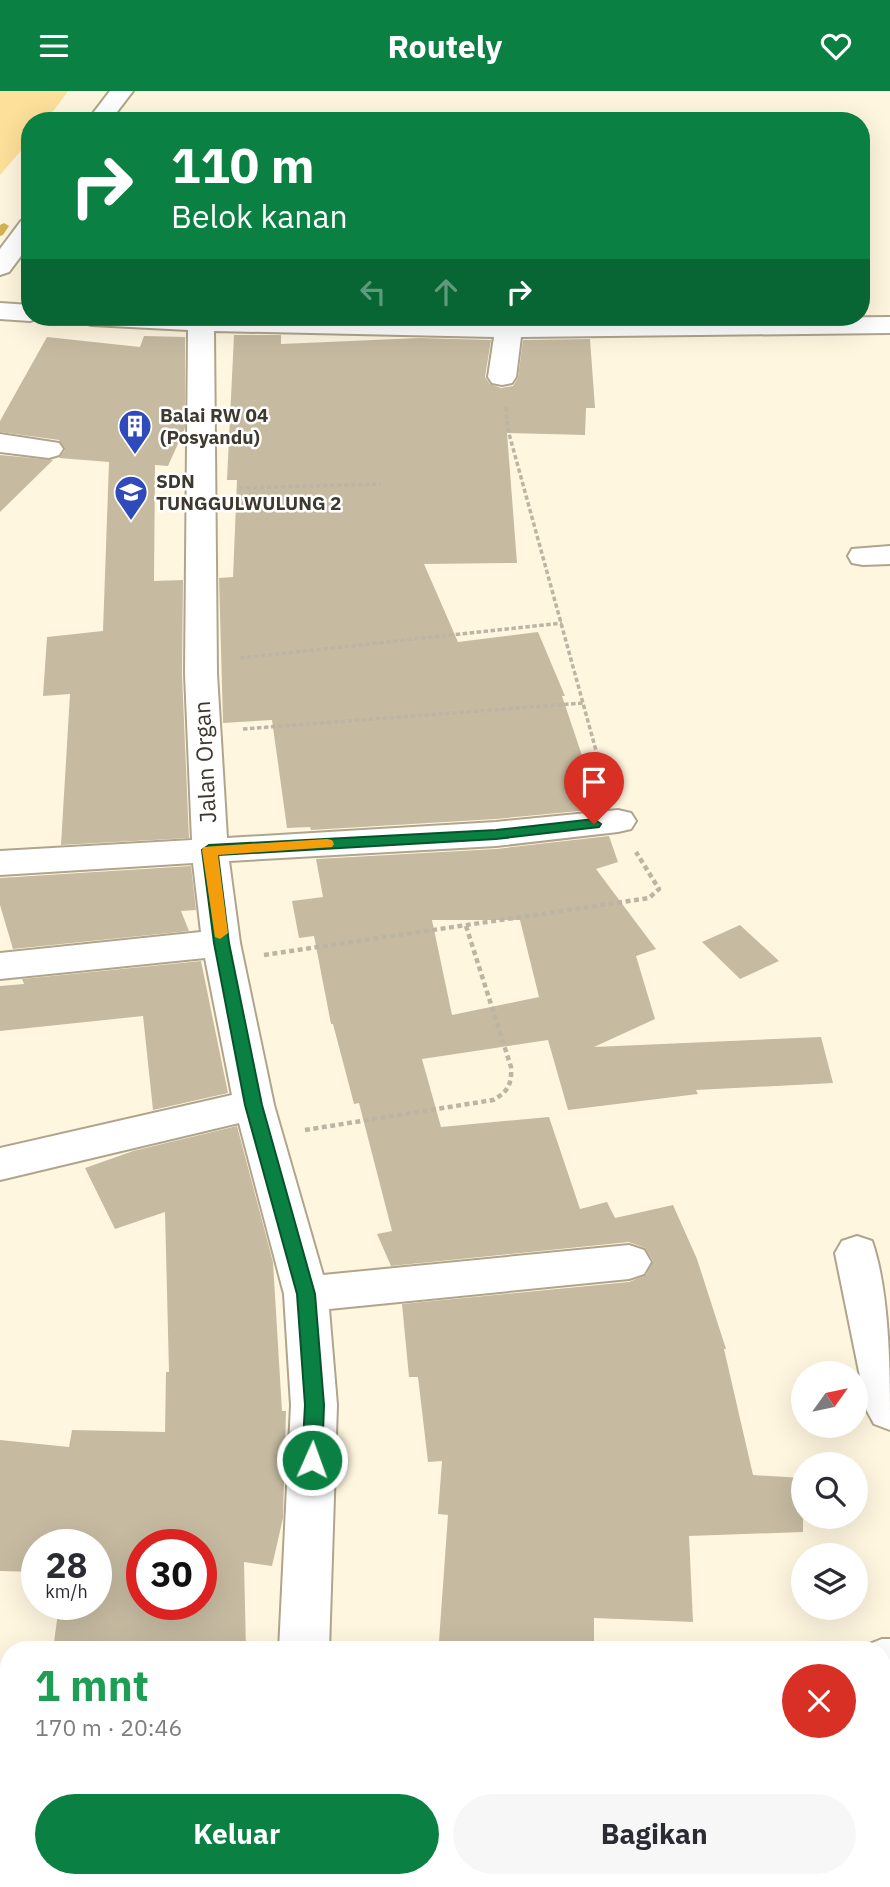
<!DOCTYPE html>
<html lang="id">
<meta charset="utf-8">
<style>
body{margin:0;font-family:"IBM Plex Sans",sans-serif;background:#f7f7f7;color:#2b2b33;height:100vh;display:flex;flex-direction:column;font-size:26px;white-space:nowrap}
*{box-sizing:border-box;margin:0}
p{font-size:23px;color:#7c7c81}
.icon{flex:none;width:38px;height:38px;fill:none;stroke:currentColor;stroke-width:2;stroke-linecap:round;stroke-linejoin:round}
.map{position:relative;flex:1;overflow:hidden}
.panel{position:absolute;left:0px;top:1550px;width:891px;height:247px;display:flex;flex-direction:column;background:#fff;border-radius:28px 28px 0 0;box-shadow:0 7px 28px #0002}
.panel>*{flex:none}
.banner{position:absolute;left:21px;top:21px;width:849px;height:214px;border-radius:28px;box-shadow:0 7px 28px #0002;background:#0b8043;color:#fff;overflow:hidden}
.needle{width:46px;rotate:57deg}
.fabs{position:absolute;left:791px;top:1270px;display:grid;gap:14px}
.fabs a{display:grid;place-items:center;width:77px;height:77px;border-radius:50%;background:#fff;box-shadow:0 7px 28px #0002;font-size:35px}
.speed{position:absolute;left:21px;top:1438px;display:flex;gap:14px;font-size:35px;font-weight:700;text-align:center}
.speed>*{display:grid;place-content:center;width:91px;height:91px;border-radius:50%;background:#fff;box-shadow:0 7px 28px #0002;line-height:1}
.speed small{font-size:18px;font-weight:400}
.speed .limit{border:10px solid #d22;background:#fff;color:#111}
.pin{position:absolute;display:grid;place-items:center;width:60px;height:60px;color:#fff;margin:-72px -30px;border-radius:50% 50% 50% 0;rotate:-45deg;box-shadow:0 0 7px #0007}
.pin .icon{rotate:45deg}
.me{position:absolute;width:77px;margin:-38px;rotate:2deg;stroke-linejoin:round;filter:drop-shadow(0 0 5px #0008)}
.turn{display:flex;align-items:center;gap:24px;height:147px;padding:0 35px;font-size:32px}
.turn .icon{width:91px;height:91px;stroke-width:2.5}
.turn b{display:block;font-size:49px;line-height:60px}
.lanes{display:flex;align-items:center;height:66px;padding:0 35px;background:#0003;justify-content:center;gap:35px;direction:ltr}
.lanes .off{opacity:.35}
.round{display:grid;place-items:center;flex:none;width:74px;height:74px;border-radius:37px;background:#f7f7f7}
.head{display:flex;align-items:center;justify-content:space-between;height:119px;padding:0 35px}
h1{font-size:42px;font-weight:800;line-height:52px;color:#1e9e55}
.action{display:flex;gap:14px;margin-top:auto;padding:14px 35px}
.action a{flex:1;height:80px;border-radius:42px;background:#0b8043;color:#fff;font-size:28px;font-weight:800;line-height:80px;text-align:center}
.action a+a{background:#f7f7f7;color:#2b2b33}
header{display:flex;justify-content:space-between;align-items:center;height:91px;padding:0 35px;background:#0b8043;color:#fff;font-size:32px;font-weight:800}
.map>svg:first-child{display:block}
.green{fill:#fde099}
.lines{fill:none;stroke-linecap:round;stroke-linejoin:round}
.stream{fill:#d6b254;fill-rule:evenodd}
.building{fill:#c6bba1;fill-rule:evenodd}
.minor-casing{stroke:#b0a58c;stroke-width:4}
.path-far1{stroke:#bdb5a3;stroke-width:3.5;stroke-dasharray:4.5 2.5;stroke-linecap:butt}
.path{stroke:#bdb5a3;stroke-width:4.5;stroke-dasharray:5 3.5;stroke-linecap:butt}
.minor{fill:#fff;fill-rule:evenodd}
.route{fill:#0b8043;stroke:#07532c;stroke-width:2}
.slow{fill:#f59e0b}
.labels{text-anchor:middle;stroke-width:5;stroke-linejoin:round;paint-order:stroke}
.far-poi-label{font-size:19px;font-weight:bold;fill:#3d392e;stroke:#fff;text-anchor:start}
.street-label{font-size:23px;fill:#3d392e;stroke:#fff}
</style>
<header><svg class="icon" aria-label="menu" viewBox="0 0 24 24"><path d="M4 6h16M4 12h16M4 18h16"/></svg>Routely<svg class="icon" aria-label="heart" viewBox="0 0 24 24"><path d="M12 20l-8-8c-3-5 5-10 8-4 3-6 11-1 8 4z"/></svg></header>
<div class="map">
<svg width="890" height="1796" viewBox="0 0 890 1796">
<rect width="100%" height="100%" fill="#fff6e0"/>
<polygon class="green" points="0,0 68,0 46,30 30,30 30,49 0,84"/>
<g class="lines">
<polygon class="stream" points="4,132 9,135 3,144 0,145 0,134"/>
</g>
<g class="building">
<polygon points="234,244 281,244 281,253 419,247 491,249 485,286 490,293 501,297 513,295 518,287 523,249 590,248 595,317 586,317 585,344 507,342 517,472 424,473 458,551 538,541 565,605 562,605 600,718 496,728 311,739 310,736 287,737 272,629 223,632 219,487 233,486 237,389 227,389"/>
<polygon points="144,245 185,246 185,337 168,375 155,374 154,490 183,489 182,583 189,747 61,754 70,603 43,605 47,546 103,540 109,371 59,367 65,359 59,349 0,341 0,330 47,246 140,256"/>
<polygon points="0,364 53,369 0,421"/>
<path d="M609 745 618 771 596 778 656 858 636 865 655 928 594 956 821 946 833 992 696 999 698 1003 568 1019 548 949 422 968 441 1036 549 1026 580 1118 607 1111 615 1127 673 1114 697 1168 726 1258H724L753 1384 803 1387V1441L689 1445 693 1531 594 1527V1559L439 1550 448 1424 438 1423 442 1370 428 1371 418 1286H409L402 1213 629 1191 646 1184 653 1170 645 1157 629 1151 391 1175 377 1143 392 1140 359 1012 354 1013 333 933H331L314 845 299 847 292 810 323 806 316 768 496 758ZM432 829H520L539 906 452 924Z"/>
<polygon points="191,775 196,819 181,820 189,840 13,858 0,814 0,787"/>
<polygon points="740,834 779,870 740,888 702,851"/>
<polygon points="201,870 228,1002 153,1019 143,925 0,940 0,895 24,893 22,888"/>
<path d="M237 1035 273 1171 282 1320H286L283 1427 272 1475 244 1471 246 1559H53L59 1514H96V1454H37V1481L0 1480V1349L69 1356 72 1339 165 1341 166 1281H169L165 1121 115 1138 85 1077 133 1060ZM142 1454H201V1514H142Z"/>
</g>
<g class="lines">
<defs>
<g id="minor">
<polygon points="110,0 133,0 110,30 87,30"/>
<polygon points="30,128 30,153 9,181 0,184 0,158 21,130"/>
<polygon points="0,212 30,214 30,226 41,226 30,230 0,228"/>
<polygon points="79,226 491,230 890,226 890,242 521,246 516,286 512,292 502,294 492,292 488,286 494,246 214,240 217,583 227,747 496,731 618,719 631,722 636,730 631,738 618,741 496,755 229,770 240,852 274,1014 323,1184 629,1154 644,1159 651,1171 644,1183 629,1188 329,1218 337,1314 329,1559 279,1559 291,1314 284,1203 239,1032 0,1089 0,1057 232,1004 205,867 0,888 0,862 201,841 193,772 0,784 0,760 192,749 185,583 188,239 92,234 83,232"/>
<polygon points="0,343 59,352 63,358 59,364 49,367 0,361"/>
<polygon points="890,455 890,473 863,474 852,472 848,465 852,458"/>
<path d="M857 1145 872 1150C890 1202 890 1281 890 1339L874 1333 867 1320 835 1162 842 1150Z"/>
<polygon points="882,1548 890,1548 890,1594 882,1594 882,1559 862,1559 864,1555"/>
<polygon points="0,1644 9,1646 9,1695 0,1694"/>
<rect x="272" y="1788" width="54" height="8"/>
</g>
</defs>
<use href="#minor" class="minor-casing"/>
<g class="path-far1">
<polyline points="506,316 508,339 606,696"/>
<polyline points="239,397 381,393"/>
<polyline points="240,567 562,532"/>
<polyline points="243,638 583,612"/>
</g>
<g class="path">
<polyline points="264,864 649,807 659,798 636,761"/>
<path d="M305 1039 493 1009C508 1001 512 993 511 976L466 835"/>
</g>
<use href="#minor" class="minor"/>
</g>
<polygon class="route" points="594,728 601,733 599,736 496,748 218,764 229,852 262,1014 315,1203 324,1314 322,1369 319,1375 312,1377 305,1375 302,1369 305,1314 297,1203 245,1014 214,852 202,759 209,754 496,739"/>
<polygon class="slow" points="327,748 332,749 334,753 332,756 218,764 228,842 220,848 215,846 202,759 204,756"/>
<defs>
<symbol id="building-pin" viewBox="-11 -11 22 30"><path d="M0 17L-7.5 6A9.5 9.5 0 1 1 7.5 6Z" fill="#2f4abb" stroke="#fff"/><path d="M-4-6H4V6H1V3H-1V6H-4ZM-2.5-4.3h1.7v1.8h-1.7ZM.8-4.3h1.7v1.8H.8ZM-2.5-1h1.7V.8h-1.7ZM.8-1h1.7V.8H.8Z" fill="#fff"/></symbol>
<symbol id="school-pin" viewBox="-11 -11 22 30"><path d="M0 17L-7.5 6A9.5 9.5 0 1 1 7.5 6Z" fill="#2f4abb" stroke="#fff"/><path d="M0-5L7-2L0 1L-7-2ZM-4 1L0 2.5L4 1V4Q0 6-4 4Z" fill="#fff"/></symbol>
</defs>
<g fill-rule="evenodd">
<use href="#building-pin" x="116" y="316" width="38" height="52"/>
<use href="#school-pin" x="112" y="382" width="38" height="52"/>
</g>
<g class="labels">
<g class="far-poi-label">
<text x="160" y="331">Balai RW 04<tspan x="160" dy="22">(Posyandu)</tspan></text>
<text x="156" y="397">SDN<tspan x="156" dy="22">TUNGGULWULUNG 2</tspan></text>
</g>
<g class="street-label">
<text transform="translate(205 671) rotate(-93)" y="8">Jalan Organ</text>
</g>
</g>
</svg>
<div class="fabs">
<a><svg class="needle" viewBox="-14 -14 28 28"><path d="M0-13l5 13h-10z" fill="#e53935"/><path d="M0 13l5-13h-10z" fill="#7c7c81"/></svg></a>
<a><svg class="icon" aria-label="search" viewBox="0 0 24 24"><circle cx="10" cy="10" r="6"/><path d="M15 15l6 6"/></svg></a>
<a><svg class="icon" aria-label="layers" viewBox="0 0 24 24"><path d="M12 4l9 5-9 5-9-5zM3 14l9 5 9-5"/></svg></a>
</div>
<div class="speed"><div>28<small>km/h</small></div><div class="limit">30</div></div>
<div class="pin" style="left:594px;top:733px;background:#d93025"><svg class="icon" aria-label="arrive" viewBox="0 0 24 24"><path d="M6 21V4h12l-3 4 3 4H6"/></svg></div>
<svg class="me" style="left:312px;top:1369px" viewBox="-20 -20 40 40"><circle r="17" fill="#0b8043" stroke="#fff" stroke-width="3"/><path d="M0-11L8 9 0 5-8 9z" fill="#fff"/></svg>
<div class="banner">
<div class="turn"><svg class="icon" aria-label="right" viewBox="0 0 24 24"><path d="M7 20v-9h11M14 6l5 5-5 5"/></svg><div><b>110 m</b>Belok kanan</div></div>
<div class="lanes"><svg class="icon off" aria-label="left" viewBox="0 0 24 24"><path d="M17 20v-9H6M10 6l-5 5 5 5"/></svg><svg class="icon off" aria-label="ahead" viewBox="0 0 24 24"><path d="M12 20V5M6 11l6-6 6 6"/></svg><svg class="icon" aria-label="right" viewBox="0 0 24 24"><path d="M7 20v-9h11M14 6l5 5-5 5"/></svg></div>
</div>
<section class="panel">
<div class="head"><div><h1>1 mnt</h1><p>170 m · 20:46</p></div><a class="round" style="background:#d93025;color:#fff"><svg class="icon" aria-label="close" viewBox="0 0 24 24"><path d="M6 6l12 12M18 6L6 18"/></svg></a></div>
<div class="action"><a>Keluar</a><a>Bagikan</a></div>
</section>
</div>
